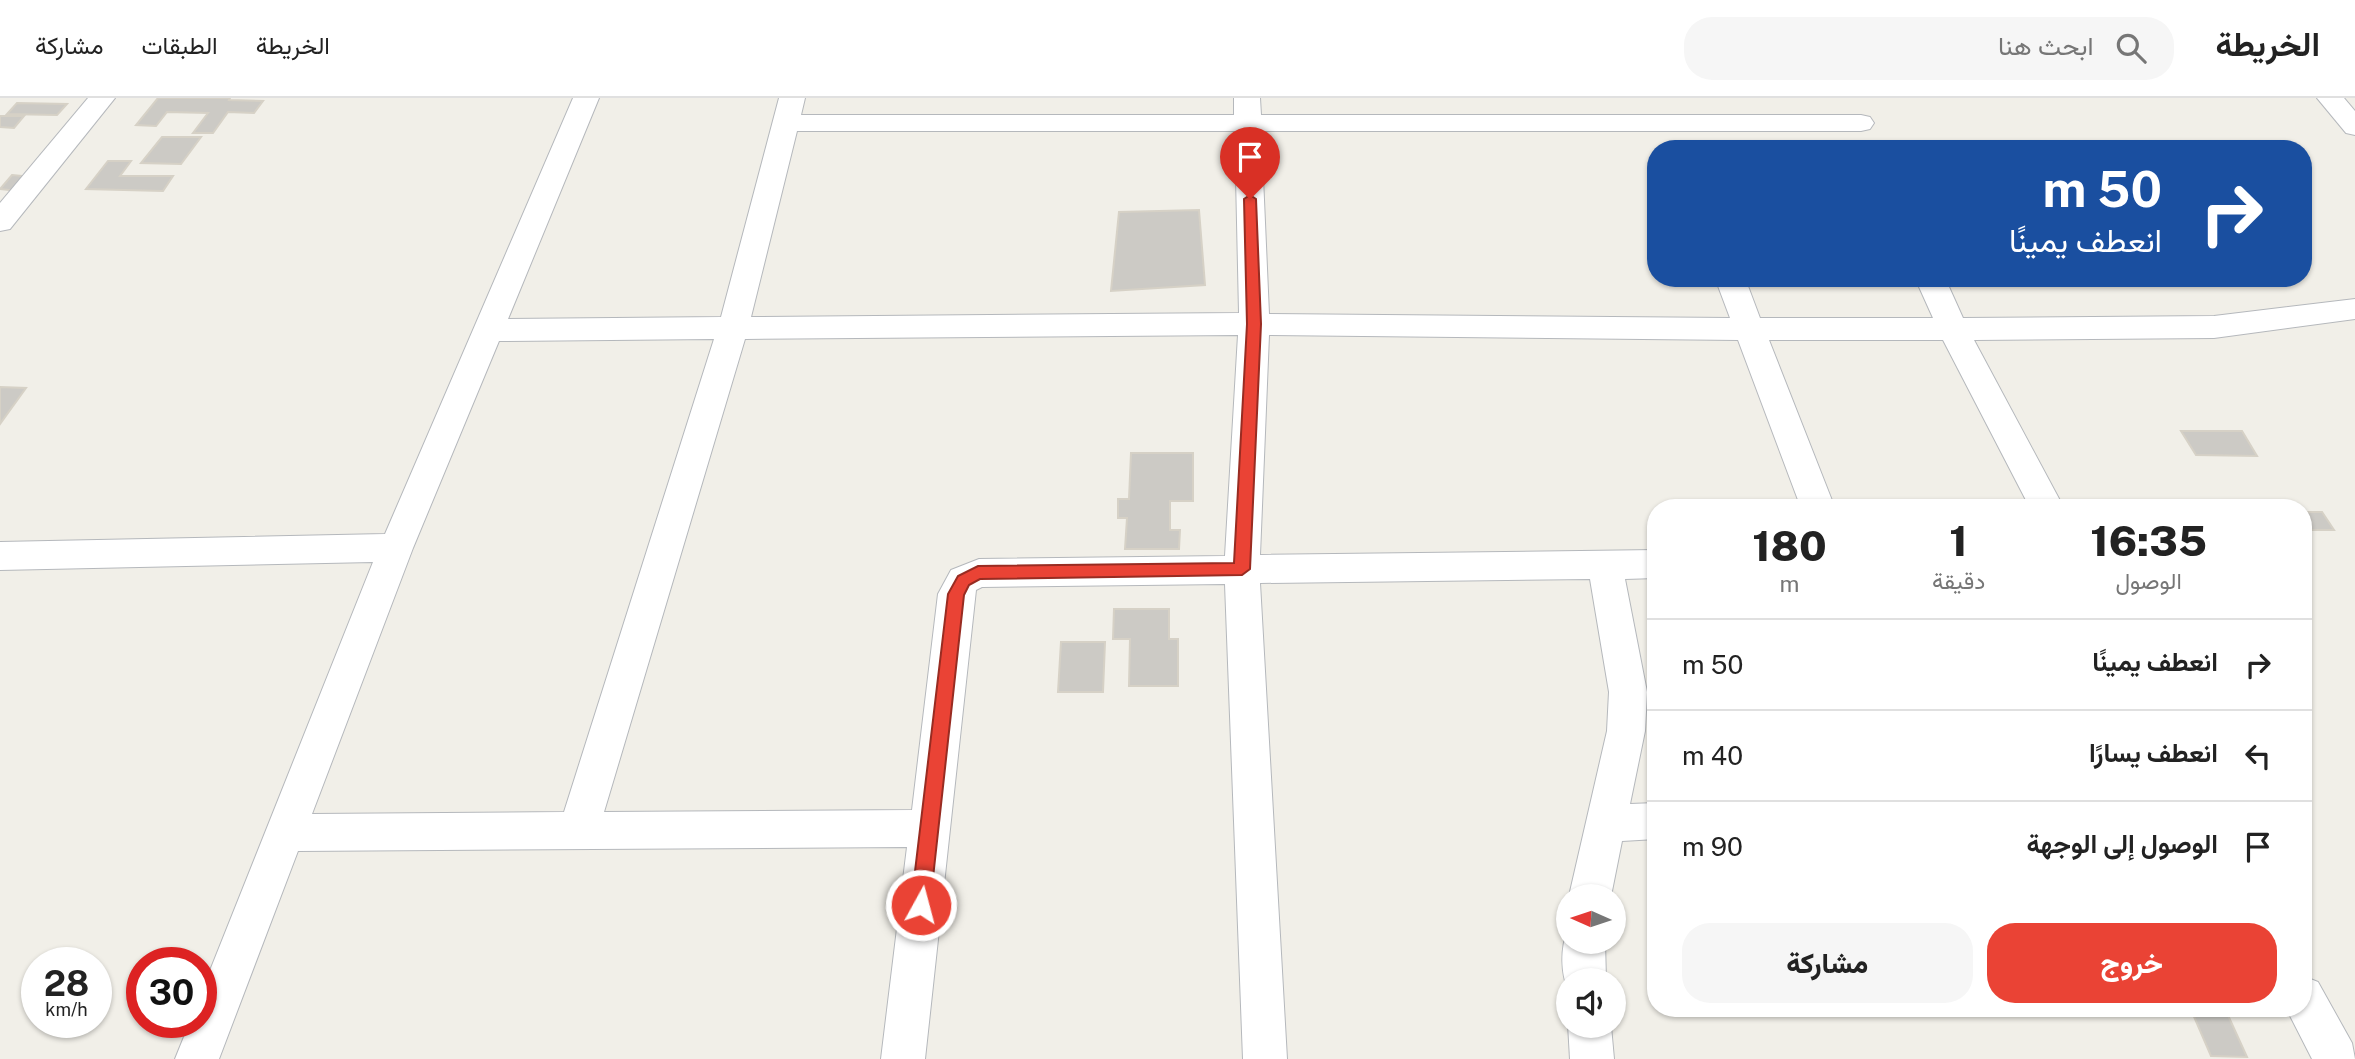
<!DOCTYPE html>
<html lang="ar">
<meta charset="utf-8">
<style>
body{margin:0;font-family:"Public Sans",Vazirmatn,sans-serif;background:#f6f6f6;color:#222;direction:rtl;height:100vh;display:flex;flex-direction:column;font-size:26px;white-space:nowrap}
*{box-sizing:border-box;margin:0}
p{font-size:23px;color:#767676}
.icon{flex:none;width:38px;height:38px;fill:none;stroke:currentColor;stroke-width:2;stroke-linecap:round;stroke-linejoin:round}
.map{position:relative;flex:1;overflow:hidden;direction:ltr}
.panel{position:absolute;left:1647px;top:401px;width:665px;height:518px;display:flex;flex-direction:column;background:#fff;border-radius:28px;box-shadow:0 2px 5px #0004;direction:rtl}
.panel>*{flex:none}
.guide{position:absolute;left:1647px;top:42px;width:665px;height:147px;border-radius:28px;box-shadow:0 2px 5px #0004;direction:rtl;background:#1a4fa0;color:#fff;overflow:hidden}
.needle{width:46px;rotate:273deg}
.tools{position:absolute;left:1556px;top:786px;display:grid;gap:14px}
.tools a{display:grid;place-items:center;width:70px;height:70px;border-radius:50%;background:#fff;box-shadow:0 2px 5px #0004;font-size:35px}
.speed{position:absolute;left:21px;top:849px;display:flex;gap:14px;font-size:35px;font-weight:700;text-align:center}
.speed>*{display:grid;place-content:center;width:91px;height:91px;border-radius:50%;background:#fff;box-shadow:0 2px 5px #0004;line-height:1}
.speed small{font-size:18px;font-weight:400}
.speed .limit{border:10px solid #d22;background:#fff;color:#111}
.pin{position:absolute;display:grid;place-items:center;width:60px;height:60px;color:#fff;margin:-72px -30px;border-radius:50% 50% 50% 0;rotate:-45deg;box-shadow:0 0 7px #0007}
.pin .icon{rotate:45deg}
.me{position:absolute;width:77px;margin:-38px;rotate:7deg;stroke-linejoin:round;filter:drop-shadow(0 0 5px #0008)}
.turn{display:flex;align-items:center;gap:24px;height:147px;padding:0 35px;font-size:32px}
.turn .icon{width:91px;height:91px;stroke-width:2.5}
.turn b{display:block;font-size:49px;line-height:60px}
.eta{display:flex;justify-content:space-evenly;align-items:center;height:119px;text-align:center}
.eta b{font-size:42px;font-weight:800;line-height:49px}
.button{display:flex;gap:14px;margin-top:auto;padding:14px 35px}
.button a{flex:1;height:80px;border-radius:28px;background:#ea4335;color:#fff;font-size:28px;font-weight:800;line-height:80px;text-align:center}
.button a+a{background:#f6f6f6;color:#222}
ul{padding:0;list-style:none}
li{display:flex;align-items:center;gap:21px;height:91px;padding:0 35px;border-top:2px solid #e0e0e0}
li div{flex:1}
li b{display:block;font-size:26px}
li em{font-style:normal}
header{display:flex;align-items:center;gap:42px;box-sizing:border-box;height:98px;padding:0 35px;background:#fff;border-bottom:2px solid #e0e0e0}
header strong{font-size:33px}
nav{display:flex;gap:38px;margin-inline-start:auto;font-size:24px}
.search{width:490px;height:63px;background:#f6f6f6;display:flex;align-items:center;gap:18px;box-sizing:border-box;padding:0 24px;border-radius:28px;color:#767676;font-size:26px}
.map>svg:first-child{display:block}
.building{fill:#cccac5;stroke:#d6d1c6;stroke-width:2}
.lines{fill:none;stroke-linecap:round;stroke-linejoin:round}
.street-casing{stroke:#b5b8bc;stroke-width:2}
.street{fill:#fff;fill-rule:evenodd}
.route{fill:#ea4335;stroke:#982c22;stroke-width:2}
</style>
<header>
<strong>الخريطة</strong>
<div class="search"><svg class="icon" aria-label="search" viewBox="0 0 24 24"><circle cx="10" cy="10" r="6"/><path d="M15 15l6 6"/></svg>ابحث هنا</div>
<nav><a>الخريطة</a><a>الطبقات</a><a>مشاركة</a></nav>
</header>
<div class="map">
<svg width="2355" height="961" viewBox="0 0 2355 961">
<rect width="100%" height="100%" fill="#f1efe8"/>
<g class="building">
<polygon points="158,0 230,0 229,2 263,3 254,15 228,14 213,35 193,35 208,15 167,14 156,28 136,27"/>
<polygon points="17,5 67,6 57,17 7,16"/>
<polygon points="0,18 24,18 14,30 0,29"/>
<polygon points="162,39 201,39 181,66 141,65"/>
<polygon points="108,63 131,63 120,78 173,78 163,93 86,91"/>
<polygon points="12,77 33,79 18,93 0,91"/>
<polygon points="1199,112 1205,187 1111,193 1119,114"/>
<polygon points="0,289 26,290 0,326"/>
<polygon points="2181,333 2242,333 2257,358 2196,357"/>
<polygon points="1131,355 1193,355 1193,403 1170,403 1170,432 1180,432 1179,451 1125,451 1127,420 1118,420 1118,401 1129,401"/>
<polygon points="2303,414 2322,414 2334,432 2303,432"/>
<polygon points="1114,511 1169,511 1169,541 1178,541 1178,588 1129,588 1130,541 1113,541"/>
<polygon points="1061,544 1105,544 1103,594 1058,594"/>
<polygon points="2192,914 2227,915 2247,959 2211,958"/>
</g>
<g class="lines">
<defs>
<g id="street">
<polygon points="88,0 115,0 10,131 0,133 0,105"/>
<path d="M573 0H599L508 221 721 219 779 0H805L801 17H1234V0H1260L1261 17H1861L1870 19 1874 25 1870 31 1861 33H1261L1269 216 1730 220 1715 180H1745L1760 220H1933L1915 180H1945L1963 220 2214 218 2355 201V221L2214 240 1974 242 2064 410H2030L1943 242H1769L1835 410H1801L1738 242 1269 237 1260 457 1656 452V480L1625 481 1647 594 1645 633 1630 706 1656 705V741L1622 743 1611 798H1569L1607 633 1609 594 1590 481 1260 485 1287 961H1243L1225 486 982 489 976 492 925 961H881L907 749 298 753 219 961H175L190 924H201V895L373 464 0 472V444L385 436ZM797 33H1235L1239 215 751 219ZM1238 237 1225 458 979 461 951 472 938 496 912 712 604 714 745 241ZM714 241 564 714 312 716 413 450 499 243Z"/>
<polygon points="2317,0 2344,0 2355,13 2355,37 2346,35"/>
<path d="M1568 832V844H1605L1606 882H1568V892C1561 875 1560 850 1568 832Z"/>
<polygon points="2303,878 2318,884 2352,945 2355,961 2312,961 2286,910 2303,910"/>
<polygon points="1568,926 1611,928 1614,961 1570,961"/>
</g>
</defs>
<use href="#street" class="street-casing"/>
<use href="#street" class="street"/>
</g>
<polygon class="route" points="1250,97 1256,101 1261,226 1250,471 1242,477 980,481 969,487 964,497 930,807 927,813 921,816 914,813 911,807 948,496 958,478 978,468 1234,465 1247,226 1244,101"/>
</svg>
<div class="tools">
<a><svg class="needle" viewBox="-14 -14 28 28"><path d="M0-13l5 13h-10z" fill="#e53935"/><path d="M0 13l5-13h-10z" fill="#767676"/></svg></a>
<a><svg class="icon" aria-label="sound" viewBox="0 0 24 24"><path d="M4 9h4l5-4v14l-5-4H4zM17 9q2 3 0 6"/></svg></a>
</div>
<div class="speed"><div>28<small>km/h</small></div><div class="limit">30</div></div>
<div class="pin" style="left:1250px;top:101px;background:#d93025"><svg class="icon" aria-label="arrive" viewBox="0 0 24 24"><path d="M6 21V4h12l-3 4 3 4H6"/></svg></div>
<svg class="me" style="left:921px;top:807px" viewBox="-20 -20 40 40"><circle r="17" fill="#ea4335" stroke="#fff" stroke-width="3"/><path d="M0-11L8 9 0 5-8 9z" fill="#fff"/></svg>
<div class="guide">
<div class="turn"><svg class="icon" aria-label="right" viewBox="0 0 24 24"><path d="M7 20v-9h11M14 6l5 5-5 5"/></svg><div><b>50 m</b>انعطف يمينًا</div></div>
</div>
<section class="panel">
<div class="eta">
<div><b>16:35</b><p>الوصول</p></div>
<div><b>1</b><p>دقيقة</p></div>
<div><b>180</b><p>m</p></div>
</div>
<ul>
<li><svg class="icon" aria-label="right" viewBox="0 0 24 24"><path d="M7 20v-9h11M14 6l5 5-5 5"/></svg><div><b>انعطف يمينًا</b></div><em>50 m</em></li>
<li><svg class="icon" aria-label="left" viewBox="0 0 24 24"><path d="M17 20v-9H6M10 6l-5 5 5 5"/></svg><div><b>انعطف يسارًا</b></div><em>40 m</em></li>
<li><svg class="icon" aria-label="arrive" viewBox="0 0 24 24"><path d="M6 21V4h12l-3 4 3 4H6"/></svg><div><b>الوصول إلى الوجهة</b></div><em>90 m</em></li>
</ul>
<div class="button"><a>خروج</a><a>مشاركة</a></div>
</section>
</div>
